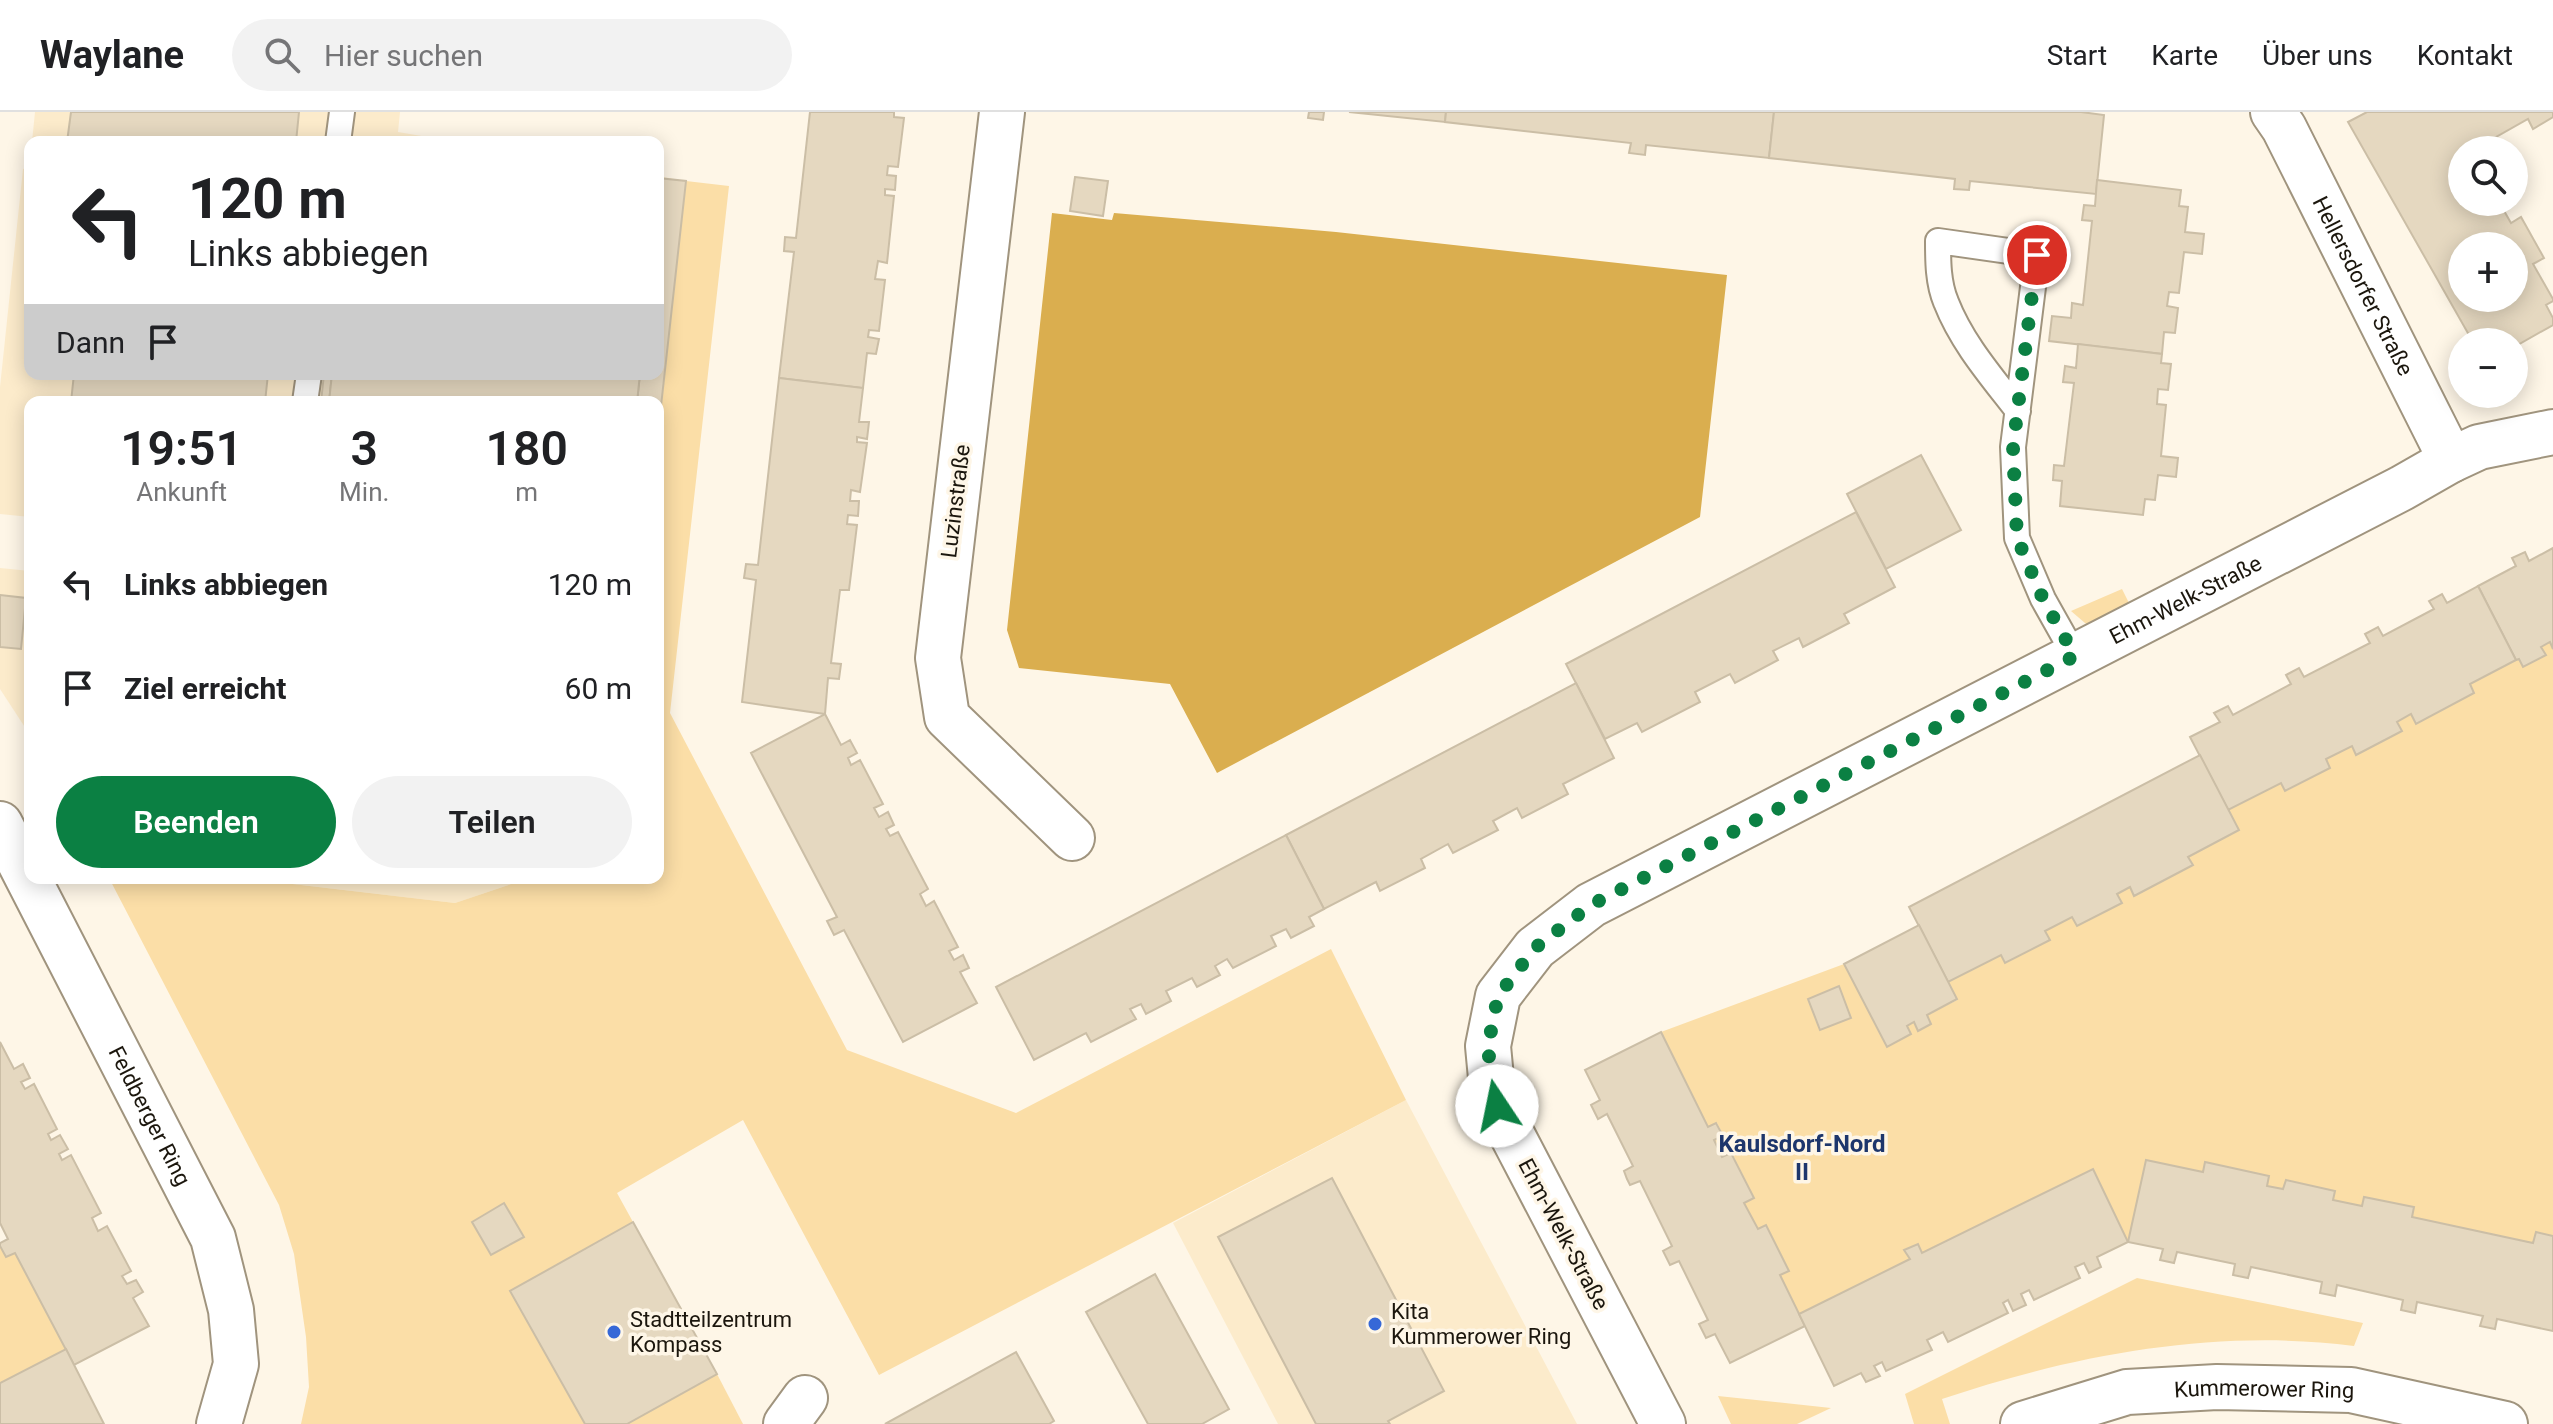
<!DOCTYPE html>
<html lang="de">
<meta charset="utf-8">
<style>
body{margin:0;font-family:Roboto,sans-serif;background:#f2f2f2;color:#202124;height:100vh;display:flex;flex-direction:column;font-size:30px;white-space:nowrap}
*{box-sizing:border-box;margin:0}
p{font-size:26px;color:#757577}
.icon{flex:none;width:44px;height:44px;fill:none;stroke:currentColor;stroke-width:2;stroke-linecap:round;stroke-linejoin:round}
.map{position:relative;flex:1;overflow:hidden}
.panel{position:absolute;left:24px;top:284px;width:640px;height:488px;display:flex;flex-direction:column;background:#fff;border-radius:16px;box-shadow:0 4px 20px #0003}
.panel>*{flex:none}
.banner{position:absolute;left:24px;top:24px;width:640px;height:244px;border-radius:16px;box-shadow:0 4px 20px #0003;background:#fff;color:#202124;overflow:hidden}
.tools{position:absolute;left:2448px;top:24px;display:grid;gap:16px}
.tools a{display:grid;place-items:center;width:80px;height:80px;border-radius:50%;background:#fff;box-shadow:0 4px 20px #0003;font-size:40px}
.pin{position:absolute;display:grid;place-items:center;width:68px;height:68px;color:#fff;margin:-34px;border:4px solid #fff;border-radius:50%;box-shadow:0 2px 8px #0007}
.me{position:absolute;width:88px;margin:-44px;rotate:349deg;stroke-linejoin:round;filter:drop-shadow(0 0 6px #0008)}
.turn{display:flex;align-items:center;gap:28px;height:168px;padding:0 32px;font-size:36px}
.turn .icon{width:104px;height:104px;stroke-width:2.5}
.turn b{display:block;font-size:56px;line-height:68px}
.then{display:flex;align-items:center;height:76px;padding:0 32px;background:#0003;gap:16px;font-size:30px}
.eta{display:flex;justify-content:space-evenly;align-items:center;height:136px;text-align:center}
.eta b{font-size:48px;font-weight:600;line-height:56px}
.action{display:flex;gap:16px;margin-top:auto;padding:16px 32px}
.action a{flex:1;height:92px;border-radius:48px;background:#0b8043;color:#fff;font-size:32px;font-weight:600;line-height:92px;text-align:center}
.action a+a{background:#f2f2f2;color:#202124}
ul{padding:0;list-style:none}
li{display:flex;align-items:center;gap:24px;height:104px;padding:0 32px}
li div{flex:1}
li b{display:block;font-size:30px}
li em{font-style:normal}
header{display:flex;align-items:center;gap:48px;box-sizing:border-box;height:112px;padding:0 40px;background:#fff;border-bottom:2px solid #e0e0e0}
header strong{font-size:38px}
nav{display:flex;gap:44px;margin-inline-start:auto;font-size:28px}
.search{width:560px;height:72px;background:#f2f2f2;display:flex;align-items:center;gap:20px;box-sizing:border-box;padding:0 28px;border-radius:44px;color:#757577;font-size:30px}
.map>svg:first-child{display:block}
.built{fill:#fcebcb}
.green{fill:#fbdea7}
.forest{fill:#daae4f}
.building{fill:#e5d8c0;stroke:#cbbea6;stroke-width:2;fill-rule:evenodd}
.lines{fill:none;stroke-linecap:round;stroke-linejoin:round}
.lane-casing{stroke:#a0947e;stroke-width:28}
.street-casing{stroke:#a0947e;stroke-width:48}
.lane{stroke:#fff;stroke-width:24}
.street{stroke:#fff;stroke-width:44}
.route{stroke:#0b8043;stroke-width:14;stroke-dasharray:0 25.2}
.poi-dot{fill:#3668d7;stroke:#fef6e7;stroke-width:3}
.labels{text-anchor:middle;stroke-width:7;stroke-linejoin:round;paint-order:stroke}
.street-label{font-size:22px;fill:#1b160d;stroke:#fef6e7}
.poi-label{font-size:22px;fill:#1b160d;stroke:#fef6e7;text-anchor:start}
.neighbourhood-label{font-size:24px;font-weight:bold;fill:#1d366c;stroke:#fef6e7}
</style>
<header>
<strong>Waylane</strong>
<div class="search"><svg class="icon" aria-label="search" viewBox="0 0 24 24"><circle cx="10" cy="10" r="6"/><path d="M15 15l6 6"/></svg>Hier suchen</div>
<nav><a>Start</a><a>Karte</a><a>Über uns</a><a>Kontakt</a></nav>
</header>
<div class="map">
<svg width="2553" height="1312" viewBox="0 0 2553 1312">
<rect width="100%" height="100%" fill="#fef6e7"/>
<g class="built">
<polygon points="35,0 400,0 398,20 457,30 32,30"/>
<polygon points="30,47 30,262 658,262 658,64 686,69 658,321 658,290 30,290 30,405 0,402 0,275 23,57 29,55"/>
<polygon points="0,456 30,459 30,623 0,577"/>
<polygon points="242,766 529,766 455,791"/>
<polygon points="1406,988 1577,1312 1278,1312 1173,1111"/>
</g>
<g class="green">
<polygon points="686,69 729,74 670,601 847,938 1016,1001 1331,837 1406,988 879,1263 743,1008 617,1081 633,1110 511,1179 585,1312 301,1312 309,1275 306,1225 294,1142 279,1093 109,766 242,766 455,791 529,766 658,766 658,321"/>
<polygon points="2122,477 2134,501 2103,520 2085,511 2071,499"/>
<polygon points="2550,530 2553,537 2553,1124 2533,1131 2412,1105 2414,1095 2365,1085 2362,1094 2333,1088 2334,1079 2287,1068 2283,1077 2267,1074 2269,1064 2205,1051 2203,1060 2146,1048 2128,1130 2092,1058 1922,1141 1918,1132 1905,1137 1910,1147 1799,1202 1780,1163 1788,1158 1766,1113 1758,1117 1744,1091 1754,1086 1732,1041 1722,1045 1714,1028 1723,1023 1717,1011 1708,1015 1661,920 1844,852 1887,935 1911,922 1907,914 1914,910 1919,919 1931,912 1927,903 1957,888 1948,870 2001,843 2006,851 2049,828 2045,819 2072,805 2077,814 2121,791 2117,782 2130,775 2134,783 2193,752 2188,745 2238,718 2228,698 2281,671 2286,679 2330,656 2326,647 2352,634 2356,642 2397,610 2411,602 2417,611 2474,581 2470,572 2519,547 2523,555 2545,543 2541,535"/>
<polygon points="0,1134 6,1145 15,1141 66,1237 0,1271"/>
<path d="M2137 1166 2363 1211 2354 1234C2216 1216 2073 1243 1942 1287L1950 1312H1914L1905 1282Z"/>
<polygon points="717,1262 743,1312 627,1312"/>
<polygon points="1718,1284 1831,1296 1797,1312 1731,1312"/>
</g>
<polygon class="forest" points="1052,101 1112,108 1114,101 1336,120 1727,163 1700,405 1217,661 1170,572 1019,556 1007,518"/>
<g class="building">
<polygon points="71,0 299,0 296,30 67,30"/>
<polygon points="810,0 894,0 894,5 904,6 898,55 888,54 887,63 896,64 895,78 885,77 885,83 894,84 887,151 878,149 875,167 885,168 879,219 869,218 868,225 879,227 876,242 867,241 863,276 779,266 794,140 784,139 785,125 796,126"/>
<polygon points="1309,0 1324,0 1323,8 1308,6"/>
<polygon points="1349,0 1446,0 1445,10"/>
<polygon points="1446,0 1774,0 1769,46 1646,33 1645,43 1629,41 1631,31 1445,10"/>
<polygon points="1774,0 2081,0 2104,3 2096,82 1970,69 1969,78 1954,77 1955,67 1769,46"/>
<path d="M2367 0H2553V5L2533 17 2528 7 2473 38H2462V90H2499L2511 111 2521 105 2544 146 2533 152 2553 187V189L2546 193 2553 206V213L2514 235V230H2473L2348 10ZM2462 134H2514V186H2462Z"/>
<polygon points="1075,65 1108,69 1103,104 1070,99"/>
<polygon points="658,66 686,69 658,321 658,290 637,290 640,262 658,262"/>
<polygon points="2097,68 2181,78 2179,94 2188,95 2185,120 2204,122 2202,142 2184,140 2179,181 2169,180 2167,194 2178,196 2175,221 2164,220 2162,242 2049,229 2052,204 2071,206 2072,191 2083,193 2092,109 2082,108 2084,93 2095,94"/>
<polygon points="2078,232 2162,242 2161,251 2171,252 2168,278 2158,277 2157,292 2166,293 2161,344 2178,346 2176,365 2158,363 2155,388 2145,387 2143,403 2060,394 2062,369 2053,368 2054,353 2064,354 2074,271 2063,270 2065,254 2076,256"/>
<polygon points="74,262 268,262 265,290 71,290"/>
<polygon points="324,262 332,262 329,290 321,290"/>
<polygon points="332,262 640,262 637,290 329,290"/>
<polygon points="779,266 863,276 859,310 869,310 867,327 857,325 857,330 867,331 860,380 851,378 850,389 859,389 858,404 848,403 847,412 857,413 849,478 840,478 831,551 841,552 839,567 828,566 825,602 742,590 756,468 744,466 746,452 758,453"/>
<polygon points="1921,343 1961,418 1886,457 1847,382"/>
<polygon points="1856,400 1895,475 1844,502 1849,511 1803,535 1799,526 1773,539 1778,548 1735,571 1730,562 1695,580 1700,590 1642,620 1637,611 1605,627 1566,552"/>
<polygon points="2553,436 2553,537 2550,530 2541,535 2546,543 2523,555 2519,547 2516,548 2478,474 2516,454 2512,446 2525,440 2529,449"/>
<polygon points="2478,474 2516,548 2470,572 2474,581 2416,612 2411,602 2397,610 2402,619 2356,643 2352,634 2326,647 2330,656 2285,679 2281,671 2228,698 2190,625 2220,610 2214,601 2228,594 2233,603 2291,572 2286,563 2299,556 2304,565 2370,531 2365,522 2378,515 2383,524 2434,497 2429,489 2442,482 2447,491"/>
<polygon points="0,483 26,486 21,537 0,535"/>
<polygon points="1576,571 1614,646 1563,672 1568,682 1522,706 1517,696 1493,709 1498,718 1453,741 1448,732 1421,747 1425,756 1380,779 1376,770 1324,797 1286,723"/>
<polygon points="825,602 841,633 850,628 857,641 848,646 851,653 860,648 883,692 874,696 879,705 888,700 894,713 886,717 890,724 898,720 928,777 920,782 926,794 934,789 958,835 949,839 954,848 963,843 969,856 960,860 977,891 903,930 844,818 834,823 827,809 837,805 751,641"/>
<polygon points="2200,643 2239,718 2188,745 2193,753 2134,784 2130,775 2117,782 2122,791 2077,814 2072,805 2045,819 2050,828 2005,851 2001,843 1948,870 1909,795"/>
<polygon points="1286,723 1324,797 1309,805 1314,814 1291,826 1286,817 1271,824 1276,834 1233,856 1227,847 1215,854 1220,863 1197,875 1192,866 1166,879 1171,889 1146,902 1141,892 1130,897 1136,907 1091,930 1086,921 1034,948 996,875"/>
<polygon points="1919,813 1957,887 1927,903 1931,912 1918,919 1914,910 1907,914 1911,922 1887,935 1844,852"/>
<polygon points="1839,874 1851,906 1820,918 1808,887"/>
<polygon points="1661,920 1708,1015 1716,1011 1723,1024 1714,1028 1722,1045 1731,1041 1754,1086 1744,1091 1758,1117 1766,1113 1789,1159 1780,1163 1805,1214 1730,1251 1715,1222 1706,1226 1699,1212 1708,1208 1679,1149 1670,1153 1663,1139 1672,1134 1640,1069 1630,1073 1627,1067 1624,1059 1633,1054 1607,1002 1598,1007 1591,993 1600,988 1585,958"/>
<polygon points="0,930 14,957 23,952 30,966 21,970 25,977 34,972 57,1017 48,1022 51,1028 60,1023 68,1037 59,1042 62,1048 71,1043 101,1101 92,1106 98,1119 107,1114 131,1159 122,1164 127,1172 136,1168 143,1180 133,1186 149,1214 74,1253 15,1141 6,1145 0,1134 0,1131 8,1127 0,1111"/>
<polygon points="2146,1048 2203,1060 2205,1050 2269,1064 2267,1074 2283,1077 2286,1068 2335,1079 2333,1088 2362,1094 2364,1085 2414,1095 2412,1105 2533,1131 2536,1120 2553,1124 2553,1219 2497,1207 2495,1217 2480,1214 2483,1204 2417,1190 2415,1201 2401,1198 2403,1188 2337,1173 2335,1184 2320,1181 2322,1170 2251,1155 2248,1166 2233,1163 2235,1152 2177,1140 2174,1151 2160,1148 2163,1137 2128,1130"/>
<polygon points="2093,1057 2128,1130 2097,1145 2101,1155 2089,1161 2084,1151 2075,1155 2080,1166 2034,1188 2029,1178 2021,1182 2026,1193 2013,1199 2008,1188 2003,1191 2008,1201 1948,1230 1943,1220 1927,1228 1932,1238 1886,1259 1882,1250 1874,1254 1880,1264 1866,1270 1861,1261 1834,1274 1799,1202 1910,1147 1904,1138 1918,1132 1922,1141"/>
<polygon points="1332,1066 1444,1279 1388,1309 1390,1312 1316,1312 1218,1125"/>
<polygon points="504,1091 524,1125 491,1143 472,1110"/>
<polygon points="633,1110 717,1262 627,1312 585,1312 510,1179"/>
<polygon points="1155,1162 1229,1297 1202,1312 1148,1312 1086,1200"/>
<polygon points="66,1237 104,1312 0,1312 0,1271"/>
<polygon points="1016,1240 1054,1309 1049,1312 885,1312"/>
</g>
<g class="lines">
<defs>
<g id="lane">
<polyline points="338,30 342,0"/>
<polyline points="305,290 309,262"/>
<path d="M2018 299C1991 264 1962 231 1946 190 1938 171 1938 149 1938 129L2037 143 2013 335 2017 426 2043 487 2075 544"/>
</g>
<g id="street">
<polyline points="1002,0 938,546 947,605 1072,726"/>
<path id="s1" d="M2273 0 2284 16 2451 348"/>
<path id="s2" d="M0 712 213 1126 231 1198 236 1252 219 1312"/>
<polyline points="786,1312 805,1286"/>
<path id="s3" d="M1663 1312 1497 994 1491 966 1488 934 1498 884 1535 836 1591 793 2402 376 2451 348 2479 335 2553 320"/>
<path id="s4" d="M2023 1312 2127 1280 2217 1275 2351 1278 2505 1312"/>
</g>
</defs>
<use href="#lane" class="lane-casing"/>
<use href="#street" class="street-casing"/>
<use href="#lane" class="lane"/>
<use href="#street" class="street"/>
</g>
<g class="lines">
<polyline class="route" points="1497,994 1491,966 1488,934 1498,884 1535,836 1591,793 2075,544 2043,487 2017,426 2013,335 2037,143"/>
</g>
<g class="poi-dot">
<circle cx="1375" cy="1212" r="8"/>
<circle cx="614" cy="1220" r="8"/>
</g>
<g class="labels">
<g class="street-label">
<text dy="8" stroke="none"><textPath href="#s1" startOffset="196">Hellersdorfer Straße</textPath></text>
<text transform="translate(955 389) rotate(-83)" y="8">Luzinstraße</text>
<text dy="8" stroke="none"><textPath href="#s3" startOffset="1270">Ehm-Welk-Straße</textPath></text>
<text dy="8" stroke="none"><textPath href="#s2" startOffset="328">Feldberger Ring</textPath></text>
<text transform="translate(1564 1122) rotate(62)" y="8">Ehm-Welk-Straße</text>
<text dy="8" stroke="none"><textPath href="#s4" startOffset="246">Kummerower Ring</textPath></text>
</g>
<g class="poi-label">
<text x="1391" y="1207">Kita<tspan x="1391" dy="25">Kummerower Ring</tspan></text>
<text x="630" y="1215">Stadtteilzentrum<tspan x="630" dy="25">Kompass</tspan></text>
</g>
<g class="neighbourhood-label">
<text x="1802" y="1040">Kaulsdorf-Nord<tspan x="1802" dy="28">II</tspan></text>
</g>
</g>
</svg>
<div class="tools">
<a><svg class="icon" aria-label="search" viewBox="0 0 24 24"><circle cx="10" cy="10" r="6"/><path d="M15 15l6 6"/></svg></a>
<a>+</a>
<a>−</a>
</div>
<div class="pin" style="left:2037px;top:143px;background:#d93025"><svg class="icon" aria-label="arrive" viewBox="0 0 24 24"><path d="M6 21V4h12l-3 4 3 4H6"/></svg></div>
<svg class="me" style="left:1497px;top:994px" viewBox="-20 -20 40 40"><circle r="19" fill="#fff"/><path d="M0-13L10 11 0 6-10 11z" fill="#0b8043"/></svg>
<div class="banner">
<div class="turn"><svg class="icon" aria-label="left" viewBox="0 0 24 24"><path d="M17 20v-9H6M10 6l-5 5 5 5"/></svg><div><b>120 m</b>Links abbiegen</div></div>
<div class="then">Dann<svg class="icon" aria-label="arrive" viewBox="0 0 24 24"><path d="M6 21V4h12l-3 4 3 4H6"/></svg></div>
</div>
<section class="panel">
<div class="eta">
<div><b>19:51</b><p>Ankunft</p></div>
<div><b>3</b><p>Min.</p></div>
<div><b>180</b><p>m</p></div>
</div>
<ul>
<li><svg class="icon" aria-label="left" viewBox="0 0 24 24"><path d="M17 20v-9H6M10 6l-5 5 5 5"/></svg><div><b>Links abbiegen</b></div><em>120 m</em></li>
<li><svg class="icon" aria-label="arrive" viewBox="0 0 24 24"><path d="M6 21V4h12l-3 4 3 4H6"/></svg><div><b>Ziel erreicht</b></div><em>60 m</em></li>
</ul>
<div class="action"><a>Beenden</a><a>Teilen</a></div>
</section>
</div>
